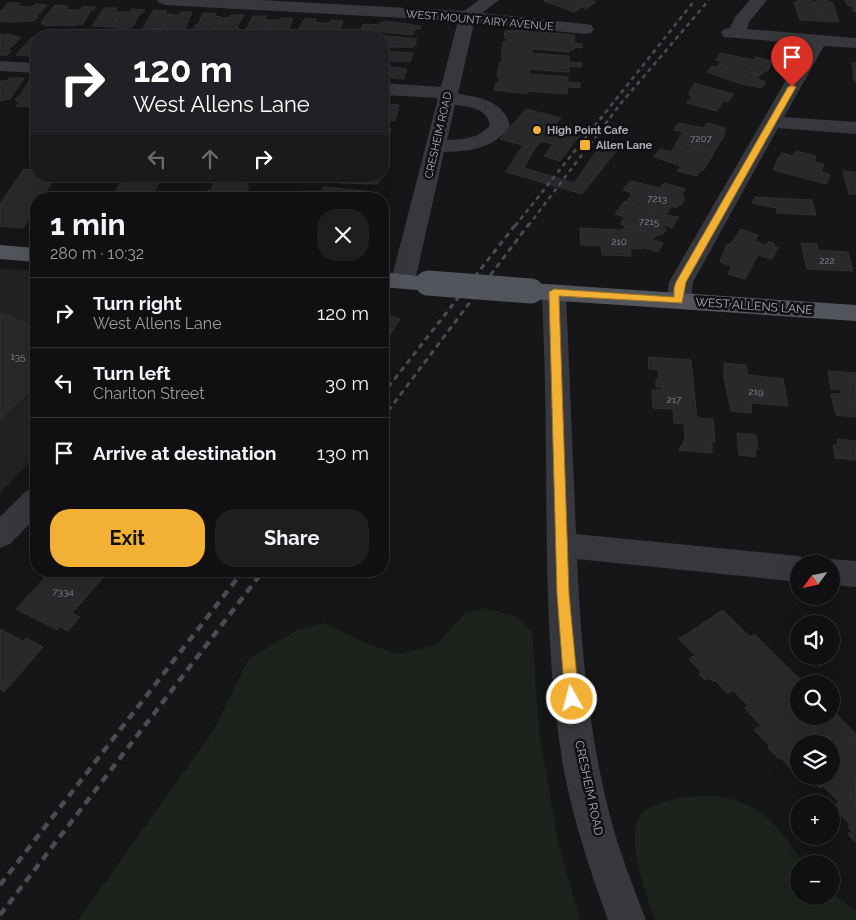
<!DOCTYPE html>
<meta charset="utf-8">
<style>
body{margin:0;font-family:Raleway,sans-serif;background:#1e1e20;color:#f1f3f6;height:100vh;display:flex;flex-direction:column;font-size:19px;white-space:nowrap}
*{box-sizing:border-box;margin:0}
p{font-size:16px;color:#9c9d9f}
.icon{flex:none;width:28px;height:28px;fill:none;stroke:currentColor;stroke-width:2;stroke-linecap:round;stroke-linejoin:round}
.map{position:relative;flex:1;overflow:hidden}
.side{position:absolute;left:30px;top:192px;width:359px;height:385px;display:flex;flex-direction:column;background:#101012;border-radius:20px;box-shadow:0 5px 20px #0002,0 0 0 1px #303032}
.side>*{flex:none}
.top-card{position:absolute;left:30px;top:30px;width:359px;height:152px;border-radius:20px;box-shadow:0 5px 20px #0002,0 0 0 1px #303032;background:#202124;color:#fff;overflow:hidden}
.needle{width:32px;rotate:237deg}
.controls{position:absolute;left:790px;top:555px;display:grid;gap:10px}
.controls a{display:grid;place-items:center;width:50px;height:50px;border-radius:50%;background:#101012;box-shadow:0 5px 20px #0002,0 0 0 1px #303032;font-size:25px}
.pin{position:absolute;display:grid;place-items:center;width:42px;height:42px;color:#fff;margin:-51px -21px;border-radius:50% 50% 50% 0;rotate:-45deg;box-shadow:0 0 5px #0007}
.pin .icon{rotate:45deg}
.me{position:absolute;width:55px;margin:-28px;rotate:353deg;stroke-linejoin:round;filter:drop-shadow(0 0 4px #0008)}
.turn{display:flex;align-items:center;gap:18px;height:105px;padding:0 20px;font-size:22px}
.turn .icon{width:65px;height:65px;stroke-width:2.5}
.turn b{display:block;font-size:35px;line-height:42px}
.lanes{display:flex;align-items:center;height:48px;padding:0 20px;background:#0003;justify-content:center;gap:25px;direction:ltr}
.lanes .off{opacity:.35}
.round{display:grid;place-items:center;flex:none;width:52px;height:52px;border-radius:20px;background:#1e1e20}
.headline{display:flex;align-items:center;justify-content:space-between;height:85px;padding:0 20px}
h1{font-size:30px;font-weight:700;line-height:38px}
.action{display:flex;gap:10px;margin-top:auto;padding:10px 20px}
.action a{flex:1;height:58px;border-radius:20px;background:#f2b134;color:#111;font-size:20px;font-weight:700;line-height:58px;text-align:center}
.action a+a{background:#1e1e20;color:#f1f3f6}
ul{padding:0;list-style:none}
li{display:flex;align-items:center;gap:15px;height:70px;padding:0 20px;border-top:1px solid #303032}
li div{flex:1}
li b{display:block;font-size:19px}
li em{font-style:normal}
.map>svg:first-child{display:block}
.built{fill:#222225}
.green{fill:#1c231d}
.building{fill:#29292c;stroke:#303034}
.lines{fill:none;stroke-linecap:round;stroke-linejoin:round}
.minor{fill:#37383d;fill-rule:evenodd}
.major{fill:#53555c;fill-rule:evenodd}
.rail-far2{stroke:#4a4c52;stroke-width:2.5;stroke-dasharray:4.5 4;stroke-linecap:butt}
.rail-far1{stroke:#4a4c52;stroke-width:3;stroke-dasharray:5.5 4.5;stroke-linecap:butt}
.rail{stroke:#4a4c52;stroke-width:4.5;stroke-dasharray:8 6;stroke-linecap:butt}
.major-bridge{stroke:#53555c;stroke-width:25}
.route{fill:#f2b134;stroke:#9d7322}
.poi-dot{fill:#f2b134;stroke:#111113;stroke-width:2}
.labels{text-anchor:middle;stroke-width:5;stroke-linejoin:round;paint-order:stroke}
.number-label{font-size:10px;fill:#888b94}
.far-street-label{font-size:11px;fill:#a8adb8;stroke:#111113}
.far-poi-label{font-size:11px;font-weight:bold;fill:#a8adb8;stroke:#111113;text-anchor:start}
.street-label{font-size:12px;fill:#a8adb8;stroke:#111113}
</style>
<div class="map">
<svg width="856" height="920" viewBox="0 0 856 920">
<rect width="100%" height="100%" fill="#161618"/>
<polygon class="built" points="0,269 36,270 36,455 0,493"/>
<g class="green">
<polygon points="485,608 514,616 532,631 539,731 558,843 580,920 78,920 212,733 248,660 297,630 324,623 365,643 399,654 437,645 463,614"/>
<path d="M683 797C696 797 710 795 722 797 767 806 780 831 805 864H799V896H831V892L856 911V920H655C647 895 622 833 643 812 649 805 674 800 683 797Z"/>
</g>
<g class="building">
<polygon points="546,0 575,0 590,6 585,9 582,7 574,12 544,1"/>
<polygon points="575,0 593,0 592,1 596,2 590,6"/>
<polygon points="798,0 811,0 814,2 820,21 800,20 794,2 799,2"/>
<polygon points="816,0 826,0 833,3 839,22 820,21 814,2 817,2"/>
<polygon points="845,0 856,0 856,12 853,11 852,6 847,5"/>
<polygon points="8,3 20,3 17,6 24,7 11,22 0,21 0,12"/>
<polygon points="35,4 47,5 36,17 38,17 34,21 11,22 23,7 32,7"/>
<polygon points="55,5 68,6 66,9 72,10 61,25 44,26 46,24 41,24 43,22 41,22"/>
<polygon points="82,7 96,7 90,12 83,24 72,26 61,25 72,10 80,10"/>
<polygon points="104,8 117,8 115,12 121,12 111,27 92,26"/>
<polygon points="132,9 145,10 139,15 133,27 122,29 111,27 121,12 130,12"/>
<polygon points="154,10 167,11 165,14 171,14 162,29 143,28"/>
<polygon points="181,12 192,12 185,29 162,29 171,15 179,15"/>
<polygon points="203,13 216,14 215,16 221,17 213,32 194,31 195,30 193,30 195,25 198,25"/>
<polygon points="231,15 244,15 237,27 239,28 236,32 234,34 213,32 221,18 230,17"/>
<polygon points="253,16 266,16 265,19 270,20 264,35 245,35 246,33 244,33"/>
<polygon points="281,18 293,18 287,35 264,35 270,20 280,20"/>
<polygon points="304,19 316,19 315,22 322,23 317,36 295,35"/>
<polygon points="331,20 343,21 339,33 341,33 340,36 317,36 322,23 330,23"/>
<polygon points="381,22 393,22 421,26 420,29 415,29 413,35 361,30 363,24 381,25"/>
<polygon points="522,30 575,35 574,43 583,44 582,48 575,47 574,50 570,49 570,52 532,49 532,53 569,56 569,62 582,63 581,67 569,66 569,72 529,69 529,74 568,77 568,82 580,83 580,88 567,87 568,94 528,91 528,94 494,90 496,82 499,83 499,77 497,77 498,70 501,70 498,69 500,62 502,62 503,57 501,57 502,50 504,50 502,49 503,42 506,42 507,38 504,38 505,31"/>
<polygon points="8,34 21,38 8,50 11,51 7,55 0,55 0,35"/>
<polygon points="361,35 389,36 417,39 414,47 385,47 382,46 382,36"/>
<polygon points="32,37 36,37 36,54 31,54 29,56 16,55"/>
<polygon points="382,50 384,51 413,53 410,62 387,61 386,63 382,63"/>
<polygon points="720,53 754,60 756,57 772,61 769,69 760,75 719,65 721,61 716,60"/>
<polygon points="852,63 856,63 856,83 852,76 854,76"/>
<polygon points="382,65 407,69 404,79 382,77"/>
<polygon points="719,65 760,75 757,79 766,82 762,88 741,84 707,72 712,66 717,67"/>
<polygon points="10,78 24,78 10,99 0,101 0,81 7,81"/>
<polygon points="30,79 36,79 36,102 32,107 16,106 20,101 16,101 17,99 15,99 21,94"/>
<polygon points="695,83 701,85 734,94 728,102 723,101 717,111 687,103 692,96 689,95 691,93 689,92"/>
<polygon points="388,104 399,105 395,121 382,119 382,106 388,106"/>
<polygon points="526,109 561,118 548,134 558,137 568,125 584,130 560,161 544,156 553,144 542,141 535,148 524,168 574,183 605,139 622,144 582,194 506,172 523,145 500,139"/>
<polygon points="678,123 704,128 707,123 726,128 723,134 725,134 715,151 712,152 677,142 683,132 674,130"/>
<polygon points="382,127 391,129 388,139 382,139"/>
<polygon points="677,142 714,153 703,171 700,170 697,176 677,171 681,166 654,157 660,149 671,152"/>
<polygon points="796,151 816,156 814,162 824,164 821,172 830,175 826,184 773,170 778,158 779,158 782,153 793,156"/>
<polygon points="24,169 36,170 36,176 56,176 46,192 48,192 45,198 36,199 36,207 23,228 0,226 0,204"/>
<polygon points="843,171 855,172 856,194 849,194"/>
<polygon points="125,176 146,176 162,177 150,199 110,199"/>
<polygon points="217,176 251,176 247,185 249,187 241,199 206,199 207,197 205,196 208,190 211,190"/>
<polygon points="309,176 380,176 378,184 339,183 338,180 309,178"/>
<polygon points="630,181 660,188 664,183 685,189 682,194 685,199 681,205 678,205 676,208 672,206 666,215 624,202 627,201 632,193 623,190"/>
<polygon points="323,187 366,191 365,194 370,194 369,199 299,199 302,191 322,191"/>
<polygon points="755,197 812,200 816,215 777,213 776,208 752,203"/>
<polygon points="624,202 666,215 679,217 672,228 663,225 662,227 666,229 663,234 656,236 620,224 625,217 615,214"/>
<polygon points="625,226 656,236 651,239 663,243 658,252 645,248 630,249 631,256 602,255 601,246 581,245 580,228 622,230"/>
<polygon points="741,229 758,235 755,241 765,245 769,242 775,244 774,246 778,248 772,259 758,255 745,279 728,274 732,266 720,262 727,244 730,245"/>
<polygon points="801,243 817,244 818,250 848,252 853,271 807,269"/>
<polygon points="0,313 36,327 36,385 0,419"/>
<polygon points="382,314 400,319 390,335 382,333"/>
<polygon points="648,357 691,360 697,418 713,419 715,442 712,441 712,453 679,450 685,439 684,424 674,423 673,409 653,408 652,390 662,390 662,387 656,387 656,380 659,380 658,371 661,370 649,369"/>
<polygon points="724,363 746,365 748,377 749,375 783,379 788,406 751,403 752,413 731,411 724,377"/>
<polygon points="828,371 856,373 855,417 836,415 831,394 841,394 840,390 831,389"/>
<polygon points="737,433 756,435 758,449 755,449 756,457 739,455"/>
<polygon points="837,439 856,441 856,460 835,458 833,445 838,445"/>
<polygon points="51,571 108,572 72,613 80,617 68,631 60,627 57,630 16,609"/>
<polygon points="723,610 750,637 754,634 805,684 799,684 799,716 831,716 831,709 856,734 855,842 848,834 852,831 848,827 850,825 833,807 839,802 823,786 820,788 808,776 831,776 831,744 799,744 799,769 794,773 781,758 779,759 768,748 770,746 754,730 761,726 745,708 748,706 733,690 728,694 715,680 713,682 709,678 705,680 699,674 702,673 689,659 695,655 679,639"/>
<polygon points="0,629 23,641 26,638 43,647 4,692 0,689"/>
</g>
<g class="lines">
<g class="minor">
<path d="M157 0H260L464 11 479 0H499L482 13 585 24 591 25 594 29 591 33 585 34 474 23 458 94C480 97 504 101 510 126 494 149 470 151 444 152L415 281 411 286 403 289 395 286 391 281 438 98 382 95V83L441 87 458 21 165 5 159 3ZM455 105C470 107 487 108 490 125 479 139 463 139 447 140Z"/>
<polygon points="750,0 767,0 749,22 747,29 856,38 856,48 824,46 784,117 856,122 856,134 778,128 693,282 691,300 687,306 679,308 671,306 667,300 669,282 807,44 724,37 721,33 724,29 730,28 735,17"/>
<polygon points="0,61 36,63 36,73 0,71"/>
<path d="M554 284 562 287 566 292 576 534 799 556 810 560 811 564H799V582L577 559C581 645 588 731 610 816 619 851 633 886 646 920H608C590 871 574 822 564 771 546 668 547 563 546 458 546 403 544 347 542 292L546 287Z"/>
<polygon points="36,488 36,517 10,544 0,548 0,517 26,491"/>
<polygon points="831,559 856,561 856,587 831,585 831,564 820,564"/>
</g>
<g class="major">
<polygon points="0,245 36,248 36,262 0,259"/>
<polygon points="382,272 436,278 440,283 436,288 428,291 382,287"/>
<polygon points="531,283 856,305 856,321 531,299 523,296 519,291 523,286"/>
</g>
<g class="rail-far2">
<polyline points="515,226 695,0"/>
<polyline points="528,226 622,102 709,0"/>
</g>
<g class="rail-far1">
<polyline points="382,395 516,224"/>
<polyline points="382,419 529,224"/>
</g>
<g class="rail">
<polyline points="0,885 243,571"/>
<polyline points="0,915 263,571"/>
</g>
<polyline class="major-bridge" points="428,283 531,291"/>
</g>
<polygon class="route" points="792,85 796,87 686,282 682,303 559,296 569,594 579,699 577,703 572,705 567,703 565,699 557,594 549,292 554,289 674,297 674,288 676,282 788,87"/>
<g class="poi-dot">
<circle cx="537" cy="130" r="5"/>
<rect x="579" y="139" width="12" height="12" rx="2.5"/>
</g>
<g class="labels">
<g class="number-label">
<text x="701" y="142">7207</text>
<text x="657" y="202">7213</text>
<text x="649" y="225">7215</text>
<text x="619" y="245">210</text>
<text x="827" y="264">222</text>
<text x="18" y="360">135</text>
<text x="756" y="395">219</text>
<text x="674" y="403">217</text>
<text x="63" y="595">7334</text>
</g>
<g class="far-street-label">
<text transform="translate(480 20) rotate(5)" y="4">WEST MOUNT AIRY AVENUE</text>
<text transform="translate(438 135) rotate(-77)" y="4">CRESHEIM ROAD</text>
</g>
<g class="far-poi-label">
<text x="547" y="134">High Point Cafe</text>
<text x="596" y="149">Allen Lane</text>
</g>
<g class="street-label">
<text transform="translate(754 306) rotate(4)" y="4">WEST ALLENS LANE</text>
<text transform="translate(589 788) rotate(78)" y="4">CRESHEIM ROAD</text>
</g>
</g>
</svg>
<div class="controls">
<a><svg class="needle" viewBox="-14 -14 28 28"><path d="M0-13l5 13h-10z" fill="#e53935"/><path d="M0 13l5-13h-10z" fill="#9c9d9f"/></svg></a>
<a><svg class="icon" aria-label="sound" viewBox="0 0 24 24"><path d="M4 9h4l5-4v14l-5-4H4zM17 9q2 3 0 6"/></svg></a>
<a><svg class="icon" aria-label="search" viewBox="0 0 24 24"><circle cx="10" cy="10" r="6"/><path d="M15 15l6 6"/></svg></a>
<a><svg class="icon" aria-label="layers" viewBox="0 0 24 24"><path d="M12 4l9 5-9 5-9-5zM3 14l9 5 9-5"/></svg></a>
<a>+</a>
<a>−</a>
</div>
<div class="pin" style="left:792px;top:87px;background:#d93025"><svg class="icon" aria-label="arrive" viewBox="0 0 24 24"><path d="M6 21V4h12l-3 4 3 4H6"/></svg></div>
<svg class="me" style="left:572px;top:699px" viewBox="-20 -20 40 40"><circle r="17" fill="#f2b134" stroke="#fff" stroke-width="3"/><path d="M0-11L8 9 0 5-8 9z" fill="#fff"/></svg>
<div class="top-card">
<div class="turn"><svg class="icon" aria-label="right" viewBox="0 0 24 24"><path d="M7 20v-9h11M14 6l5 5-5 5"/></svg><div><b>120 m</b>West Allens Lane</div></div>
<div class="lanes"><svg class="icon off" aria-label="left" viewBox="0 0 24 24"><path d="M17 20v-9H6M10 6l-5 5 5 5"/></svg><svg class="icon off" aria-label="ahead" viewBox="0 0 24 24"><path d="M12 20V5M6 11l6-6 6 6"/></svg><svg class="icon" aria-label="right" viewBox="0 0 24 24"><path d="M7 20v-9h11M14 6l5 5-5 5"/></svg></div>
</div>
<section class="side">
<div class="headline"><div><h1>1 min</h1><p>280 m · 10:32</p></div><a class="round"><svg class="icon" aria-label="close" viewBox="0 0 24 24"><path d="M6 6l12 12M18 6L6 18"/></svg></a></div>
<ul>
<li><svg class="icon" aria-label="right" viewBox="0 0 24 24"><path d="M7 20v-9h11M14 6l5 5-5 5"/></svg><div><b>Turn right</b><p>West Allens Lane</p></div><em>120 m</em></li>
<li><svg class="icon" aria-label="left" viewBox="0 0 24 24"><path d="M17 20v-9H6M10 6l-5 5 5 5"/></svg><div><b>Turn left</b><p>Charlton Street</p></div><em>30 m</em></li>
<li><svg class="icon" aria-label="arrive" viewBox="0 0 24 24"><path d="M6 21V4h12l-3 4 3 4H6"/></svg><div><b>Arrive at destination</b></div><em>130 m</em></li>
</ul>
<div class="action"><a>Exit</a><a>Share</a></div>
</section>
</div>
